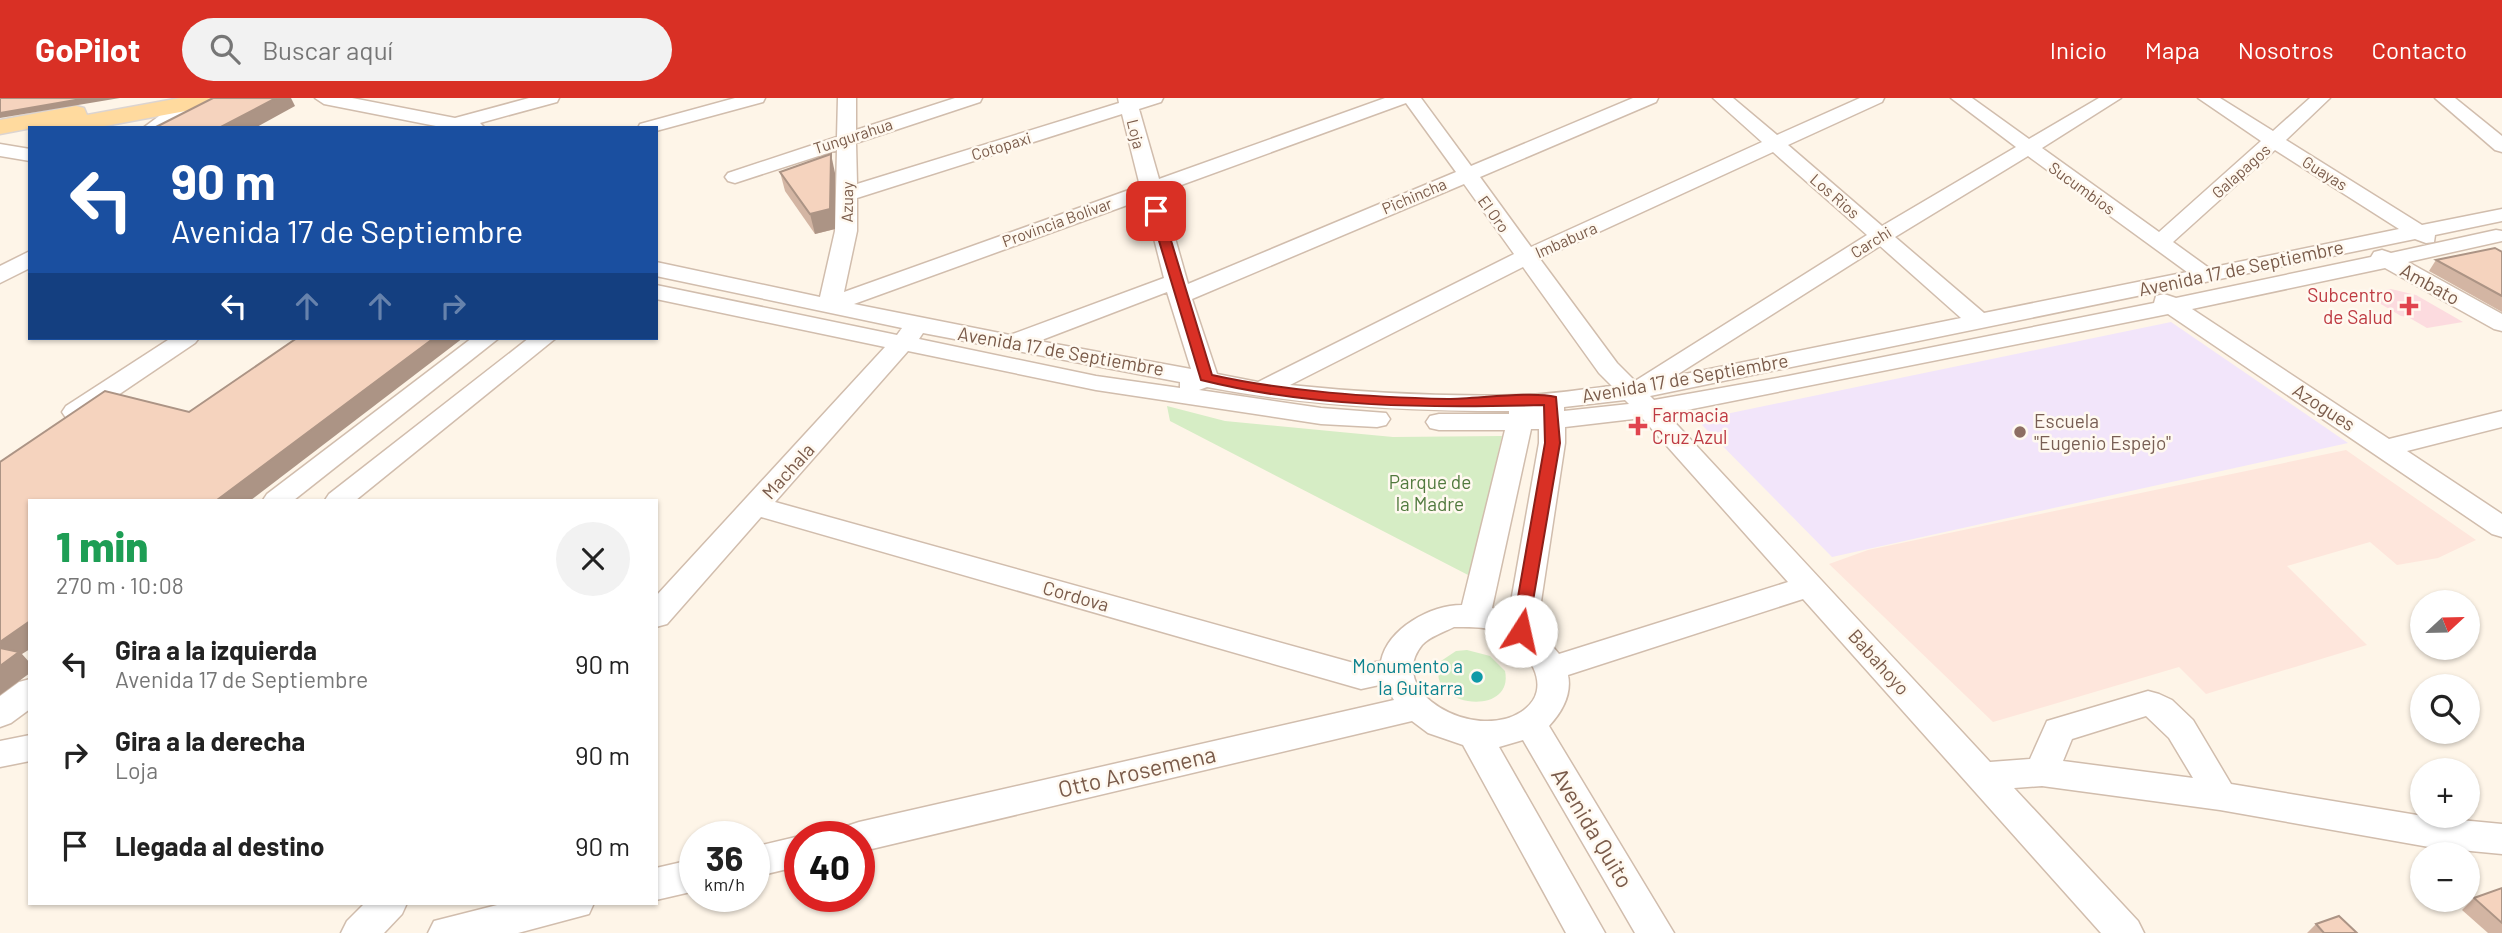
<!DOCTYPE html>
<html lang="es">
<meta charset="utf-8">
<style>
body{margin:0;font-family:Barlow,sans-serif;background:#f2f2f2;color:#222;height:100vh;display:flex;flex-direction:column;font-size:26px;white-space:nowrap}
*{box-sizing:border-box;margin:0}
p{font-size:23px;color:#767676}
.icon{flex:none;width:38px;height:38px;fill:none;stroke:currentColor;stroke-width:2;stroke-linecap:round;stroke-linejoin:round}
.map{position:relative;flex:1;overflow:hidden}
.drawer{position:absolute;left:28px;top:401px;width:630px;height:406px;display:flex;flex-direction:column;background:#fff;border-radius:0px;box-shadow:0 2px 5px #0004}
.drawer>*{flex:none}
.banner{position:absolute;left:28px;top:28px;width:630px;height:214px;border-radius:0px;box-shadow:0 2px 5px #0004;background:#1a4fa0;color:#fff;overflow:hidden}
.needle{width:46px;rotate:68deg}
.controls{position:absolute;left:2410px;top:492px;display:grid;gap:14px}
.controls a{display:grid;place-items:center;width:70px;height:70px;border-radius:50%;background:#fff;box-shadow:0 2px 5px #0004;font-size:35px}
.speed{position:absolute;left:679px;top:723px;display:flex;gap:14px;font-size:35px;font-weight:700;text-align:center}
.speed>*{display:grid;place-content:center;width:91px;height:91px;border-radius:50%;background:#fff;box-shadow:0 2px 5px #0004;line-height:1}
.speed small{font-size:18px;font-weight:400}
.speed .limit{border:10px solid #d22;background:#fff;color:#111}
.pin{position:absolute;display:grid;place-items:center;width:60px;height:60px;color:#fff;margin:-30px;border-radius:14px;box-shadow:0 4px 10px #0006}
.me{position:absolute;width:77px;margin:-38px;rotate:10deg;stroke-linejoin:round;filter:drop-shadow(0 0 5px #0008)}
.turn{display:flex;align-items:center;gap:24px;height:147px;padding:0 28px;font-size:32px}
.turn .icon{width:91px;height:91px;stroke-width:2.5}
.turn b{display:block;font-size:49px;line-height:60px}
.lanes{display:flex;align-items:center;height:66px;padding:0 28px;background:#0003;justify-content:center;gap:35px;direction:ltr}
.lanes .off{opacity:.35}
.round{display:grid;place-items:center;flex:none;width:74px;height:74px;border-radius:37px;background:#f2f2f2}
.summary{display:flex;align-items:center;justify-content:space-between;height:119px;padding:0 28px}
h1{font-size:42px;font-weight:800;line-height:52px;color:#1e9e55}
ul{padding:0;list-style:none}
li{display:flex;align-items:center;gap:21px;height:91px;padding:0 28px}
li div{flex:1}
li b{display:block;font-size:26px}
li em{font-style:normal}
header{display:flex;align-items:center;gap:42px;box-sizing:border-box;height:98px;padding:0 35px;background:#d93025;color:#fff}
header strong{font-size:33px}
nav{display:flex;gap:38px;margin-inline-start:auto;font-size:24px}
.search{width:490px;height:63px;background:#f2f2f2;display:flex;align-items:center;gap:18px;box-sizing:border-box;padding:0 24px;border-radius:38px;color:#767676;font-size:26px}
.map>svg:first-child{display:block}
.commercial{fill:#fee6dc}
.education{fill:#f2e5fa}
.medical{fill:#fcdbdf}
.green{fill:#d6edc5}
.lines{fill:none;stroke-linecap:round;stroke-linejoin:round}
.minor-casing{stroke:#d1bdad;stroke-width:3}
.major-casing{stroke:#dcd4d0;stroke-width:3}
.minor{fill:#fff;fill-rule:evenodd}
.major{fill:#ffda9e;fill-rule:evenodd}
.wall{fill:#d3b5a3}
.shaded-wall{fill:#ac9485}
.building{fill:#f5d3be;stroke:#ac9485;stroke-width:2}
.route{fill:#d93025;stroke:#8d1f18;stroke-width:2}
.health-dot{fill:#e0444e;stroke:#fff9f0;stroke-width:2.5}
.education-dot{fill:#8d6e63;stroke:#fff9f0;stroke-width:2.5}
.culture-dot{fill:#0f9aa8;stroke:#fff9f0;stroke-width:2.5}
.labels{text-anchor:middle;stroke-width:5;stroke-linejoin:round;paint-order:stroke}
.far-street-label{font-size:16px;fill:#7a5b4a;stroke:#fff9f0}
.street-label{font-size:19px;fill:#7a5b4a;stroke:#fff9f0}
.health-label{font-size:19px;fill:#be3a42;stroke:#fff9f0;text-anchor:end}
.education-label{font-size:19px;fill:#785e54;stroke:#fff9f0;text-anchor:start}
.park-label{font-size:19px;fill:#517a3e;stroke:#fff9f0}
.culture-label{font-size:19px;fill:#0d838f;stroke:#fff9f0;text-anchor:end}
.near-street-label{font-size:23px;fill:#7a5b4a;stroke:#fff9f0}
</style>
<header>
<strong>GoPilot</strong>
<div class="search"><svg class="icon" aria-label="search" viewBox="0 0 24 24"><circle cx="10" cy="10" r="6"/><path d="M15 15l6 6"/></svg>Buscar aquí</div>
<nav><a>Inicio</a><a>Mapa</a><a>Nosotros</a><a>Contacto</a></nav>
</header>
<div class="map">
<svg width="2502" height="835" viewBox="0 0 2502 835">
<rect width="100%" height="100%" fill="#fef5e8"/>
<polygon class="commercial" points="2346,352 2476,442 2438,460 2397,467 2370,444 2287,468 2367,547 2206,596 2179,569 1993,624 1829,466 1868,452"/>
<polygon class="education" points="2171,224 2348,345 1832,459 1697,322"/>
<polygon class="medical" points="2391,191 2416,197 2463,224 2427,230 2408,219 2401,218 2364,196"/>
<g class="green">
<polygon points="1167,308 1225,323 1340,334 1393,339 1502,338 1470,478 1170,323"/>
<path d="M1467 552 1490 558 1505 573C1515 621 1421 609 1441 563L1456 553Z"/>
</g>
<g class="lines">
<defs>
<g id="minor">
<polygon points="191,0 198,5 196,9 165,30 143,30 182,1"/>
<polygon points="315,0 352,0 455,20 529,0 559,0 557,4 480,25 485,30 446,30 324,6"/>
<polygon points="735,0 765,0 763,4 656,33 656,30 638,30 640,26"/>
<path d="M838 0H856V32L955 0H982L980 4 856 45 857 86 1119 5 1118 0H1163L1161 4 1139 11 1159 81 1385 0H1421L1471 68 1633 0H1658L1656 4 1480 79 1531 149 1762 44 1713 0H1733L1777 37 1860 0H1884L1882 4 1788 47 1882 128 2016 49 1951 0H1972L2029 41 2099 0H2121L2042 50 2159 134 2261 43 2198 0H2220L2273 33 2310 0H2330L2286 42 2422 127 2502 111V123L2435 137 2434 144 2426 145 2415 141 1650 298 1654 302 1788 278 2154 205 2156 198 2164 196 2176 200 2371 159 2374 154 2382 152 2391 155 2496 132 2502 133V143L2408 164 2502 216V233L2494 231 2385 170 2192 211 2389 341 2502 313V329L2407 353 2502 416V439L2492 436 2168 216 1667 316 1990 664 2030 661 2047 623 2148 593 2159 596 2172 602 2193 622 2231 686 2429 719 2502 726V756L2429 749 2220 712 2042 688 2014 690 2138 823 2144 835H2101L1803 501 1568 577C1572 596 1562 614 1549 628L1674 835H1635L1523 642 1499 649 1605 835H1566L1463 647 1428 635 1412 623 859 754V738H842L847 728 859 724 1394 602 1384 586 1361 591 761 419 667 526 656 529V498L885 249 656 201V187L897 237 902 230 656 178V164L820 199 835 133 837 52 735 85 728 83 725 79 728 75 837 39ZM1406 5 1456 74 1188 186 1162 94ZM1122 16 1140 88 844 194 857 133V100ZM2275 52 2399 131 2209 170 2173 144ZM1773 54 1867 137 1635 283 1617 265 1540 161ZM2028 58 2187 174 1984 215 1895 139ZM1464 86 1514 156 1258 284 1217 276 1192 201ZM1144 101 1164 180 1010 237 854 206ZM1880 148 1961 220 1675 278ZM1523 169 1599 275 1612 288C1582 291 1551 297 1521 297 1444 299 1367 295 1290 287ZM1167 194 1191 271 1039 243ZM923 235 1180 284V290L1096 278 919 241ZM908 253 1096 292 1321 326 1377 329 1386 327 1390 321 1386 315 1321 310 1199 292 1207 289C1307 308 1408 313 1509 313V316H1439L1430 318 1426 324 1430 330 1439 332H1505L1462 507C1431 507 1388 530 1381 563L1361 567 775 404ZM1625 302 1629 306 1564 313V309ZM1642 320 1788 484 1559 556 1537 530 1565 345V329ZM1531 331H1539V345L1509 515 1492 510ZM1454 529C1468 529 1485 528 1497 534 1525 547 1558 590 1521 614 1474 644 1384 594 1422 547 1429 539 1444 534 1454 529ZM2146 618 2169 640 2193 680 2063 663 2072 641Z"/>
<polygon points="2435,0 2455,0 2502,38 2502,54 2495,52"/>
<polygon points="0,46 30,51 30,63 0,58"/>
<polygon points="30,153 30,170 0,185 0,168"/>
<polygon points="171,240 199,240 195,245 84,320 75,322 66,320 62,314 66,308"/>
<polygon points="472,240 499,240 294,402 263,402 267,396"/>
<polygon points="529,240 556,240 356,402 325,402 329,396"/>
<polygon points="30,581 30,611 11,625 0,629 0,598 19,584"/>
<polygon points="30,637 30,663 0,669 0,643"/>
<polygon points="800,738 800,768 754,779 754,749"/>
<polygon points="695,761 695,793 656,802 656,770"/>
<polygon points="365,805 407,805 402,816 384,835 341,835 347,823"/>
<polygon points="505,805 594,805 589,816 518,835 428,835 434,823"/>
</g>
<polygon id="major" points="180,0 230,0 226,5 218,7 94,30 42,28 0,36 0,22 76,8 84,10 87,17"/>
</defs>
<use href="#minor" class="minor-casing"/>
<use href="#major" class="major-casing"/>
<use href="#minor" class="minor"/>
<use href="#major" class="major"/>
</g>
<g class="wall">
<polygon points="780,74 835,75 835,131 815,136 785,93"/>
<polygon points="2502,153 2502,214 2429,173 2436,162"/>
<polygon points="2502,790 2502,835 2488,835 2462,812 2474,800"/>
<polygon points="2316,826 2357,835 2307,835"/>
</g>
<g class="shaded-wall">
<polygon points="87,0 120,0 0,20 0,15"/>
<polygon points="276,0 291,0 295,8 255,30 219,30"/>
<polygon points="831,56 835,75 835,131 815,136 810,116"/>
<polygon points="434,240 463,240 251,402 217,402"/>
<polygon points="30,523 30,551 22,556 30,565 30,575 0,597 0,544"/>
</g>
<g class="building">
<polygon points="0,0 87,0 0,15"/>
<polygon points="213,0 276,0 219,30 154,30"/>
<polygon points="831,56 830,111 810,116 780,74"/>
<polygon points="2495,150 2502,154 2502,198 2436,162"/>
<polygon points="297,240 434,240 217,402 30,402 30,523 0,544 0,364 105,293 189,314"/>
<polygon points="0,550 19,554 0,568"/>
<polygon points="2502,790 2502,825 2474,800"/>
<polygon points="2339,818 2357,835 2324,835 2316,826"/>
</g>
<path class="route" d="M1156 110 1162 113 1212 277C1289 294 1369 299 1448 301 1477 301 1530 293 1556 299L1560 345 1527 538H1515L1512 533 1545 345 1544 307C1429 310 1313 310 1201 282L1150 113Z"/>
<g class="health-dot">
<path d="M2405.5 197.5h7v7h7v7h-7v7h-7v-7h-7v-7h7z"/>
<path d="M1634.5 317.5h7v7h7v7h-7v7h-7v-7h-7v-7h7z"/>
</g>
<circle class="education-dot" cx="2020" cy="334" r="7"/>
<circle class="culture-dot" cx="1477" cy="579" r="7"/>
<g class="labels">
<g class="far-street-label">
<text transform="translate(1136 36) rotate(76)" y="6">Loja</text>
<text transform="translate(853 38) rotate(-18)" y="6">Tungurahua</text>
<text transform="translate(1001 48) rotate(-17)" y="6">Cotopaxi</text>
<text transform="translate(2241 73) rotate(-42)" y="6">Galapagos</text>
<text transform="translate(2325 75) rotate(32)" y="6">Guayas</text>
<text transform="translate(2082 90) rotate(36)" y="6">Sucumbios</text>
<text transform="translate(1414 98) rotate(-23)" y="6">Pichincha</text>
<text transform="translate(1835 98) rotate(41)" y="6">Los Rios</text>
<text transform="translate(847 104) rotate(-89)" y="6">Azuay</text>
<text transform="translate(1494 116) rotate(54)" y="6">El Oro</text>
<text transform="translate(1057 124) rotate(-20)" y="6">Provincia Bolivar</text>
<text transform="translate(1566 142) rotate(-24)" y="6">Imbabura</text>
<text transform="translate(1871 144) rotate(-32)" y="6">Carchi</text>
</g>
<g class="street-label">
<text transform="translate(2241 170) rotate(-12)" y="7">Avenida 17 de Septiembre</text>
<text transform="translate(2430 186) rotate(29)" y="7">Ambato</text>
<text transform="translate(1061 253) rotate(10)" y="7">Avenida 17 de Septiembre</text>
<text transform="translate(1685 280) rotate(-10)" y="7">Avenida 17 de Septiembre</text>
<text transform="translate(2324 309) rotate(33)" y="7">Azogues</text>
<text transform="translate(788 373) rotate(-48)" y="7">Machala</text>
<text transform="translate(1076 498) rotate(16)" y="7">Cordova</text>
<text transform="translate(1879 564) rotate(48)" y="7">Babahoyo</text>
</g>
<g class="health-label">
<text x="2393" y="204">Subcentro<tspan x="2393" dy="22">de Salud</tspan></text>
<text x="1652" y="324" text-anchor="start">Farmacia<tspan x="1652" dy="22">Cruz Azul</tspan></text>
</g>
<g class="education-label">
<text x="2034" y="330">Escuela<tspan x="2034" dy="22">"Eugenio Espejo"</tspan></text>
</g>
<g class="park-label">
<text x="1430" y="391">Parque de<tspan x="1430" dy="22">la Madre</tspan></text>
</g>
<g class="culture-label">
<text x="1463" y="575">Monumento a<tspan x="1463" dy="22">la Guitarra</tspan></text>
</g>
<g class="near-street-label">
<text transform="translate(1137 674) rotate(-13)" y="8">Otto Arosemena</text>
<text transform="translate(1592 730) rotate(59)" y="8">Avenida Quito</text>
</g>
</g>
</svg>
<div class="controls">
<a><svg class="needle" viewBox="-14 -14 28 28"><path d="M0-13l5 13h-10z" fill="#e53935"/><path d="M0 13l5-13h-10z" fill="#767676"/></svg></a>
<a><svg class="icon" aria-label="search" viewBox="0 0 24 24"><circle cx="10" cy="10" r="6"/><path d="M15 15l6 6"/></svg></a>
<a>+</a>
<a>−</a>
</div>
<div class="speed"><div>36<small>km/h</small></div><div class="limit">40</div></div>
<div class="pin" style="left:1156px;top:113px;background:#d93025"><svg class="icon" aria-label="arrive" viewBox="0 0 24 24"><path d="M6 21V4h12l-3 4 3 4H6"/></svg></div>
<svg class="me" style="left:1521px;top:533px" viewBox="-20 -20 40 40"><circle r="19" fill="#fff"/><path d="M0-13L10 11 0 6-10 11z" fill="#d93025"/></svg>
<div class="banner">
<div class="turn"><svg class="icon" aria-label="left" viewBox="0 0 24 24"><path d="M17 20v-9H6M10 6l-5 5 5 5"/></svg><div><b>90 m</b>Avenida 17 de Septiembre</div></div>
<div class="lanes"><svg class="icon" aria-label="left" viewBox="0 0 24 24"><path d="M17 20v-9H6M10 6l-5 5 5 5"/></svg><svg class="icon off" aria-label="ahead" viewBox="0 0 24 24"><path d="M12 20V5M6 11l6-6 6 6"/></svg><svg class="icon off" aria-label="ahead" viewBox="0 0 24 24"><path d="M12 20V5M6 11l6-6 6 6"/></svg><svg class="icon off" aria-label="right" viewBox="0 0 24 24"><path d="M7 20v-9h11M14 6l5 5-5 5"/></svg></div>
</div>
<section class="drawer">
<div class="summary"><div><h1>1 min</h1><p>270 m · 10:08</p></div><a class="round"><svg class="icon" aria-label="close" viewBox="0 0 24 24"><path d="M6 6l12 12M18 6L6 18"/></svg></a></div>
<ul>
<li><svg class="icon" aria-label="left" viewBox="0 0 24 24"><path d="M17 20v-9H6M10 6l-5 5 5 5"/></svg><div><b>Gira a la izquierda</b><p>Avenida 17 de Septiembre</p></div><em>90 m</em></li>
<li><svg class="icon" aria-label="right" viewBox="0 0 24 24"><path d="M7 20v-9h11M14 6l5 5-5 5"/></svg><div><b>Gira a la derecha</b><p>Loja</p></div><em>90 m</em></li>
<li><svg class="icon" aria-label="arrive" viewBox="0 0 24 24"><path d="M6 21V4h12l-3 4 3 4H6"/></svg><div><b>Llegada al destino</b></div><em>90 m</em></li>
</ul>
</section>
</div>
